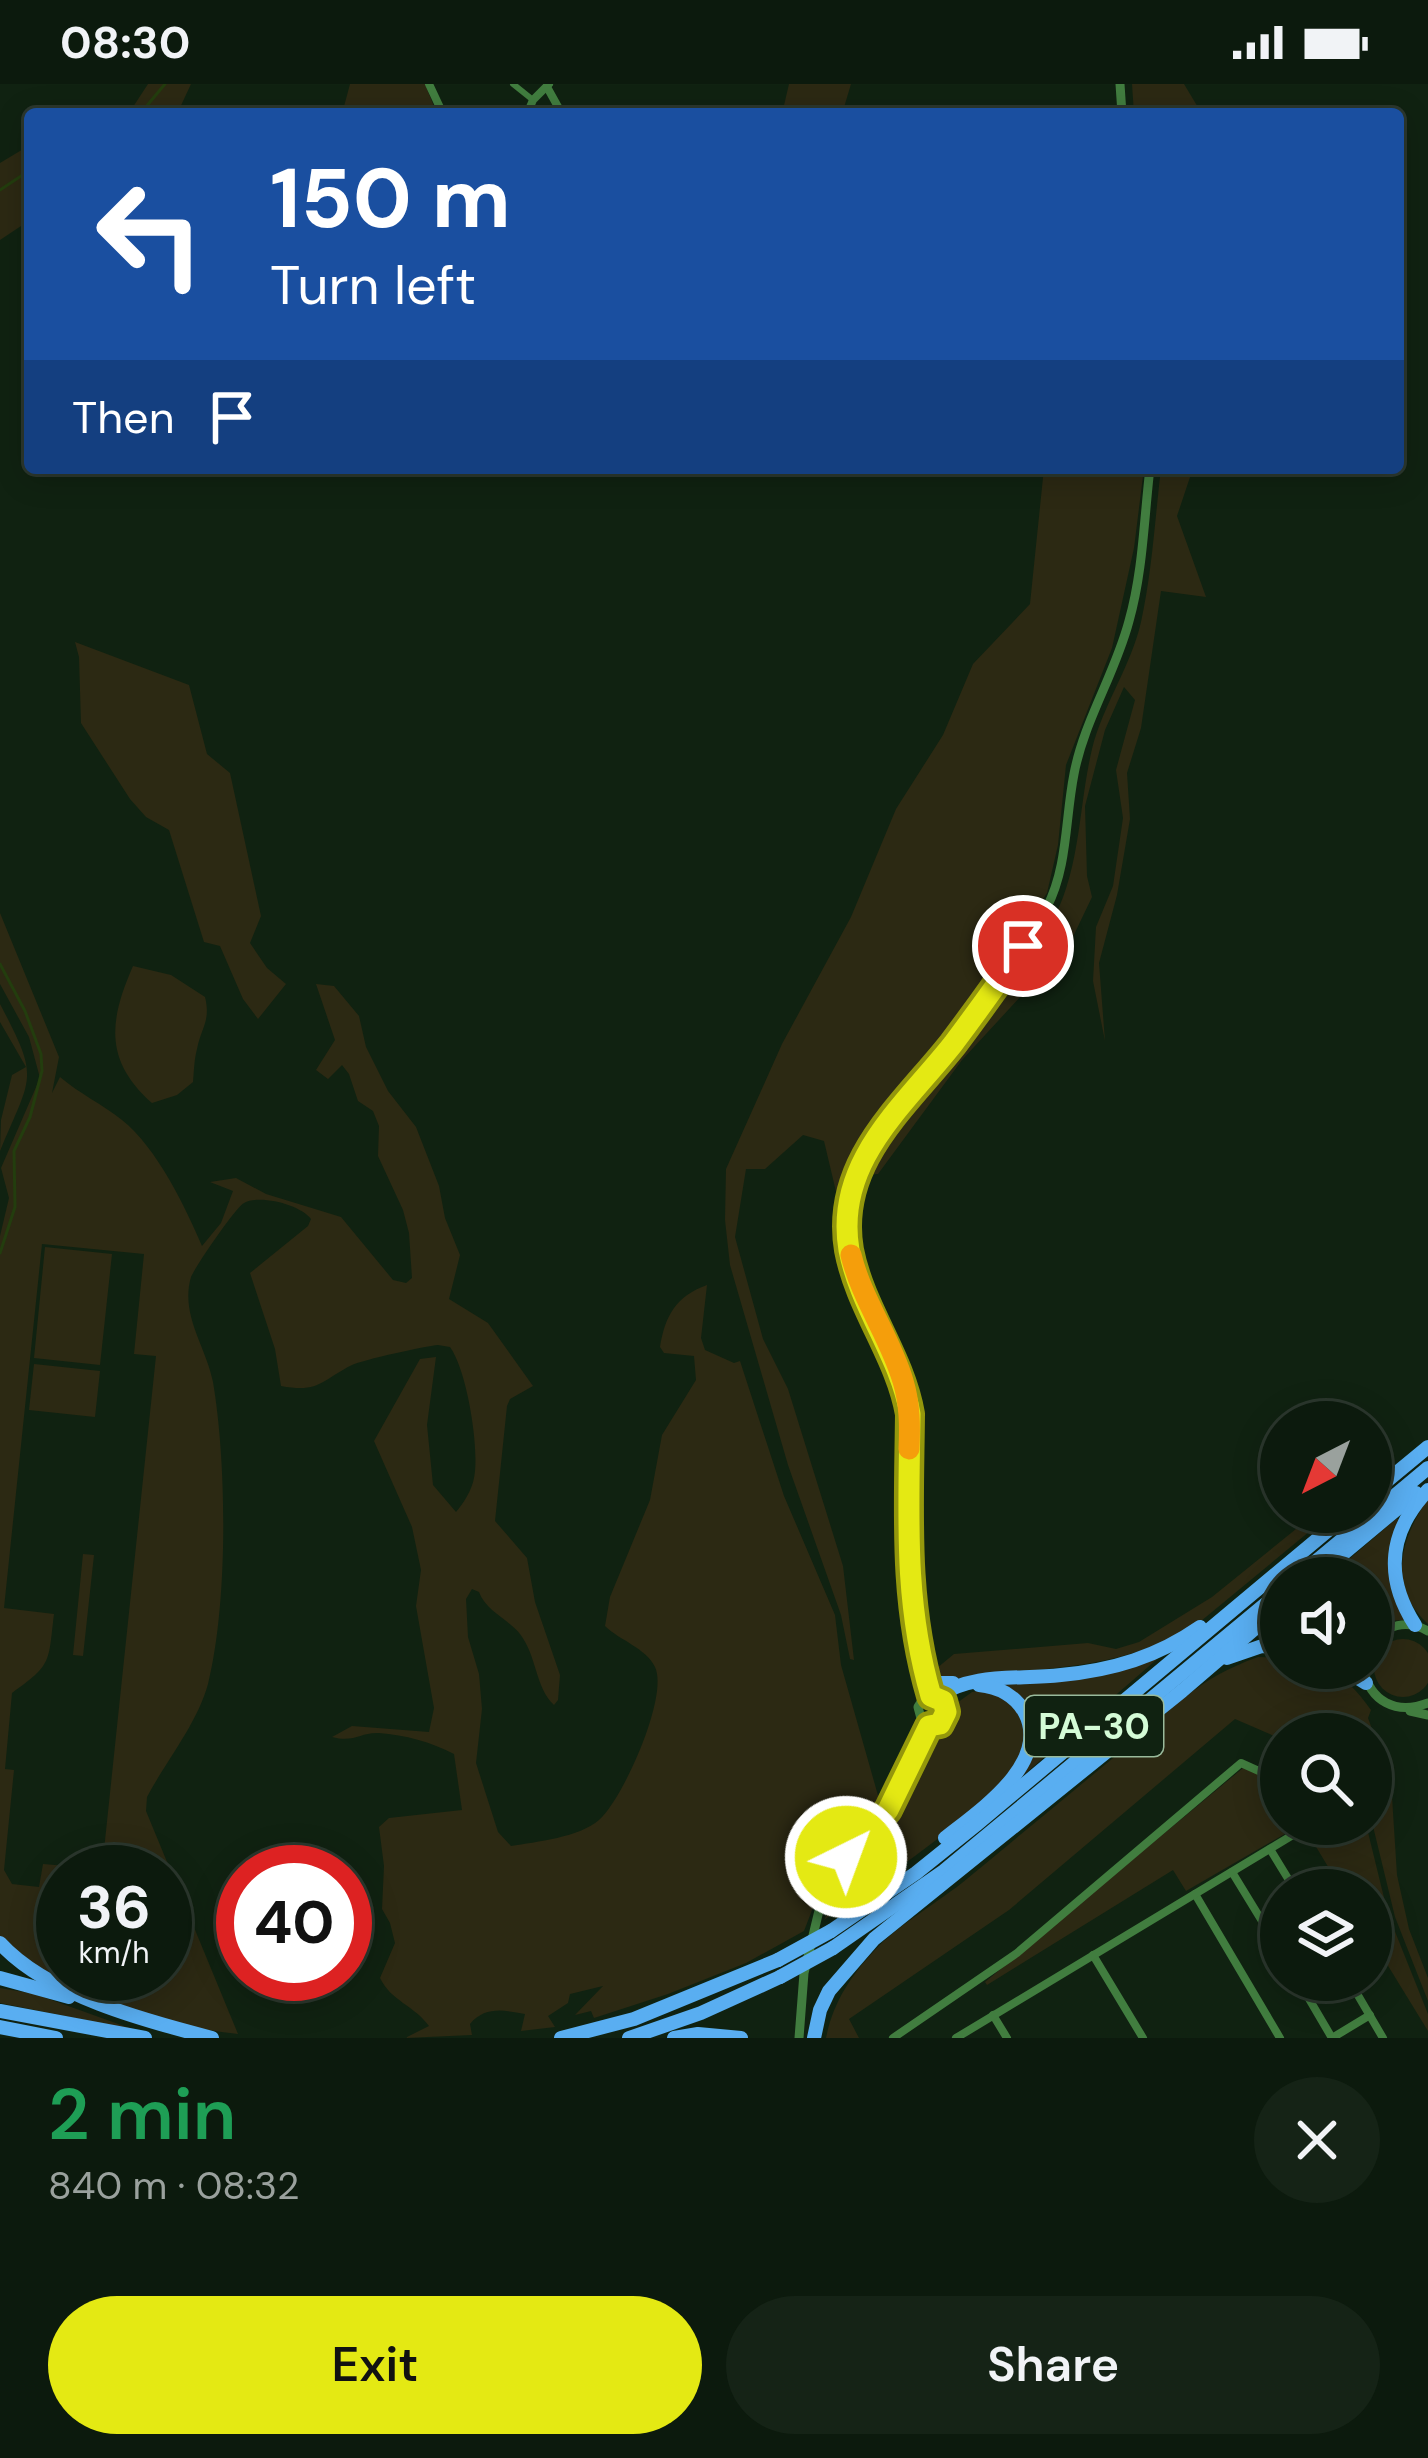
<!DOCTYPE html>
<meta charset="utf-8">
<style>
body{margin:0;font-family:"DM Sans",sans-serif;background:#152316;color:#f1f3f6;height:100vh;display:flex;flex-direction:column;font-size:45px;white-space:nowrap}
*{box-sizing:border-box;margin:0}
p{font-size:39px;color:#9aa19d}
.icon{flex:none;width:66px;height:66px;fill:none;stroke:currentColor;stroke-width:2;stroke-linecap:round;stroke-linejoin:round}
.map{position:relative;height:1954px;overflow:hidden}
.drawer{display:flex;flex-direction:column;background:#0c1a0d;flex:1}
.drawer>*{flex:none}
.banner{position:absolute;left:24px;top:24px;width:1380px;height:366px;border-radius:12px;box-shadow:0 6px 30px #0003,0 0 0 3px #2c382e;background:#1a4fa0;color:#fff;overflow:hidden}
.needle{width:78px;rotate:222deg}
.controls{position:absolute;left:1260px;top:1317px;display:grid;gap:24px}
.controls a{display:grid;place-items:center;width:132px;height:132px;border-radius:50%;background:#0c1a0d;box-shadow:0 6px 30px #0003,0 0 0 3px #2c382e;font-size:60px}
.speed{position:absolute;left:36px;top:1761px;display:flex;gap:24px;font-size:60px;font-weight:700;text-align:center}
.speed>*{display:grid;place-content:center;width:156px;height:156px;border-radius:50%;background:#0c1a0d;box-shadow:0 6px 30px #0003,0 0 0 3px #2c382e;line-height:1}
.speed small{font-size:30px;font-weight:400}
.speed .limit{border:18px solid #d22;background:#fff;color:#111}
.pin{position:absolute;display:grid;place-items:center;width:102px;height:102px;color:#fff;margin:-51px;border:6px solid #fff;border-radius:50%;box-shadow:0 3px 12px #0007}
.me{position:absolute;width:132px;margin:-66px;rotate:42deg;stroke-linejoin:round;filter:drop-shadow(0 0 9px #0008)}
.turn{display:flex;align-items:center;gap:42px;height:252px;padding:0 48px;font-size:54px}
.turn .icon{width:156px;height:156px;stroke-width:2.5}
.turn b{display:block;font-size:84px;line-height:102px}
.then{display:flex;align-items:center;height:114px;padding:0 48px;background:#0003;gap:24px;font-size:45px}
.round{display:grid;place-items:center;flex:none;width:126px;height:126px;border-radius:63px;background:#152316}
.head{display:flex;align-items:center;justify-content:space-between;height:204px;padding:0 48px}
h1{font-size:72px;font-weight:600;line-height:90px;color:#1e9e55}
.cta{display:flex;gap:24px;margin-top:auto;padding:24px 48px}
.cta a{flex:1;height:138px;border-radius:72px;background:#e4e913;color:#111;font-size:48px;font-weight:600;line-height:138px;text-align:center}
.cta a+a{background:#152316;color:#f1f3f6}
.status{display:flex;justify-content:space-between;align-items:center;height:84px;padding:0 60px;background:#0c1a0d;direction:ltr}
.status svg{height:33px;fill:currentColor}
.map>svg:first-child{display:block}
.green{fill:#2c2913;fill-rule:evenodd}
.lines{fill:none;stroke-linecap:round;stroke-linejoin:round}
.stream{stroke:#233d0e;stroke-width:3}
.pedestrian{stroke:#417d3f;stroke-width:6}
.minor{stroke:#417d3f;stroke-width:8}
.tertiary{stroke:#417d3f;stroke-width:9}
.motorway{stroke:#59aef1;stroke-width:14}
.motorway-bridge{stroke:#59aef1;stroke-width:14}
.route-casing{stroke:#94970c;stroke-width:30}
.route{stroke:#e4e913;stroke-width:21}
.slow{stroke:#f59e0b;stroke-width:21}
.labels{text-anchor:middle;stroke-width:12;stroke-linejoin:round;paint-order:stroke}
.shield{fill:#102211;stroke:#99ba9b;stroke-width:3}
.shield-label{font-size:36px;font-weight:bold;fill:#d4fbd6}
</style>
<div class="status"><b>08:30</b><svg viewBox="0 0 49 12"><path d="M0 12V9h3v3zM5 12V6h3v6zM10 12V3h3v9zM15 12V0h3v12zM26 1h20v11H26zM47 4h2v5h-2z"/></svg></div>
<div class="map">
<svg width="1428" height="1954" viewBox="0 0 1428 1954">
<rect width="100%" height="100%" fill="#102211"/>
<g class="green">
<polygon points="148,0 191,0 177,30 112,30 133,23"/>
<polygon points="350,0 425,0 435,25 428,30 414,26 412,30 342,30"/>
<polygon points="789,0 851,0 842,30 782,30"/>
<polygon points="1132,0 1184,0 1202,30 1168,30 1165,26 1134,30"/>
<polygon points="30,61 30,136 0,156 0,79"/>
<polygon points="1044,384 1144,384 1134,464 1112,564 1066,681 1058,761 1047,809 989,899 919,990 866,1052 838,1116 824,1057 803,1051 765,1085 746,1085 735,1153 763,1255 788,1305 843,1482 854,1576 850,1575 841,1531 788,1381 730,1181 725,1136 726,1085 782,960 851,833 896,725 943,651 973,580 1030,520"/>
<path d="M1161 384H1193L1177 432 1206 513 1161 507 1141 644 1127 689 1130 735 1117 811 1099 879 1105 957 1093 897 1096 843 1113 802 1123 734 1116 686 1135 616 1124 603 1105 646 1085 722 1087 792 1092 813 1070 859 962 976 878 1090 866 1091C920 1003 997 930 1050 841 1081 788 1078 724 1092 665 1103 621 1131 582 1141 538 1152 488 1155 435 1161 384Z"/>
<polygon points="75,558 189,601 207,670 230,689 261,832 250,859 267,884 286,900 258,935 243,915 220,862 204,858 169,746 146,733 130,715 81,639 79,573"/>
<path d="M0 829 59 973 52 1009 60 993C80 1010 102 1020 122 1036 157 1064 185 1122 202 1162L221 1139 233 1107 210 1098 236 1094 266 1110 341 1133 393 1196 406 1199 412 1194 409 1149 403 1126 378 1072 379 1042 373 1027 358 1017 349 990 342 981 328 995 316 986 335 956 316 900 334 902 359 932 366 963 388 1007 416 1043 439 1102 445 1134 460 1171 449 1215 488 1239 533 1302 510 1315 507 1322 495 1437 527 1474 535 1518 560 1591 558 1616 554 1621C535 1603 537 1572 520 1550 508 1535 486 1527 479 1508L472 1505 466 1515 468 1553 479 1590 482 1625 476 1679 498 1748 511 1762C536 1758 580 1753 599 1736 623 1715 669 1612 655 1583 646 1564 619 1556 605 1542L610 1513 650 1416 662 1351 696 1296 694 1272 664 1269 660 1263C665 1232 676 1212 707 1201L701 1254 705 1266 734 1279 740 1277 784 1412 835 1531 841 1581 881 1722 827 1787 804 1847 746 1879 668 1910 594 1934 591 1927 575 1931 603 1902 570 1910 568 1919 548 1932 555 1943 521 1947 525 1930C504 1926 485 1922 470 1940L472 1951 405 1954 429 1942C415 1922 391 1917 380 1894L395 1859 390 1839 382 1825 384 1782 379 1743 389 1734 462 1726 454 1670C431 1658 405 1651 379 1649 360 1648 355 1659 332 1653L352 1642 429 1648 434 1624 416 1522 421 1486 412 1443 374 1357 420 1275 436 1273 427 1341 433 1401 456 1428C463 1420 472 1406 474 1394 480 1366 467 1286 450 1263L438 1261C426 1262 362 1276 352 1281 320 1297 320 1309 281 1302L275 1265 250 1189 308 1142 311 1135C301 1121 260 1110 244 1119 235 1124 195 1183 191 1193 180 1231 206 1262 213 1298 227 1380 228 1520 208 1600 197 1640 166 1677 147 1713L146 1727 238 1950C151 1940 65 1912 0 1853V1152L9 1114 1 1084 40 994 29 953 0 900ZM42 1160 144 1170 134 1270 156 1272 102 1785 43 1780 39 1803 12 1800 4 1786 14 1686 5 1685 12 1609C53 1580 48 1578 54 1530L4 1524ZM63 1788H165V1890H63Z"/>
<path d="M133 882 171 891 205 913C211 937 201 944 197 965 194 976 194 988 193 998L177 1011 152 1019C104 976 109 937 133 882Z"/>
<path d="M0 920C40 996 32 990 0 1067L1 1036 12 991 26 983 0 938Z"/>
<polygon points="45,1163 112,1170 100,1281 34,1274"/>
<polygon points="34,1280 100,1287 95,1333 29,1326"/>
<path d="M1428 1415V1540C1387 1503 1400 1455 1428 1415Z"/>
<path d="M1317 1428H1333L1195 1542C1113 1590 1035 1582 946 1596L931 1589 954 1570 1088 1559 1116 1565 1139 1558 1212 1513Z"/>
<polygon points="1396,1435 1400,1435 1390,1469 1406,1536 1383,1537 1371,1545 1371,1494 1327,1494"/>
<polygon points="83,1470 94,1471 83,1572 73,1571"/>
<circle cx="1403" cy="1584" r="29"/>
<path d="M1163 1570 1011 1702C1041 1650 1045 1640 998 1599 1052 1595 1115 1597 1163 1570Z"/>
<path d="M1258 1573 1281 1574V1584C1327 1584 1343 1586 1371 1626L1368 1634 1391 1697 1397 1791 1409 1845 1428 1894V1917L1395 1833 1371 1734V1650H1281V1655L1235 1635 1009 1826 849 1935 859 1954H826C833 1919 850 1893 874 1867 900 1839 938 1819 968 1794 1020 1751 1072 1708 1124 1665 1175 1624 1194 1596 1258 1573Z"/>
<path d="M986 1606C1000 1609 1006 1616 1016 1626 1026 1638 1028 1655 1022 1670 1003 1716 869 1805 824 1836L845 1794 900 1724 929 1655 951 1639 957 1619 972 1608Z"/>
<polygon points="1243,1684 1281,1700 1281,1740 1302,1740 1186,1807 1173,1786 987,1901 985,1898"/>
<polygon points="1328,1740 1366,1740 1388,1830 1428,1930 1428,1947 1371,1854 1371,1806 1342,1806 1309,1751"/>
<polygon points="0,1904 35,1910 135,1946 0,1919"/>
</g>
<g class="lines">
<g class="stream">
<polyline points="140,30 165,0"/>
<polyline points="0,106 30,86"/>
<polyline points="0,880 25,927 41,970 42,987 30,1033 14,1067 15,1123 0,1169"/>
</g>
<polyline class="pedestrian" points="513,0 533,16"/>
<g class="minor">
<polyline points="429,0 443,30"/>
<polyline points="547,3 562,30"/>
<polyline points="527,30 533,16 549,0"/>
<polyline points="675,30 676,29"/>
<polyline points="1270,1765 1295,1806"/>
<polyline points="1232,1788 1281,1868"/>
<polyline points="1195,1810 1280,1954"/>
<polyline points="1093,1871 1143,1954"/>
<polyline points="1298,1896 1332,1954"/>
<polyline points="1349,1896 1383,1954"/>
<polyline points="993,1931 1007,1954"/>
<polyline points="893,1954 1017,1869 1241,1679 1281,1697"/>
<polyline points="956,1954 1311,1740"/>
<polyline points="1332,1954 1370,1931"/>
</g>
<g class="tertiary">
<polyline points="1120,0 1122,30"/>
<path d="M1371 1558C1387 1541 1407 1535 1428 1547"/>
<path d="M1363 1584C1370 1618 1396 1631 1428 1619"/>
<path d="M931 1612 906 1461 910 1331 907 1312C890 1251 844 1198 847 1132 851 1064 908 1015 948 965 983 921 1022 873 1047 823 1068 782 1065 735 1074 690 1084 637 1115 590 1129 537 1143 488 1144 434 1150 384"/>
<polyline points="1410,1627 1428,1631"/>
<polyline points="799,1954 804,1889 822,1814 846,1773 888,1727 929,1642 945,1635 946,1622 936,1613 923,1615 918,1623 922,1638 907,1685"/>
</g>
<g class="motorway">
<polyline points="1371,1410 1428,1363"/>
<polyline points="1296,1494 1428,1384"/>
<polyline points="1314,1494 1416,1409"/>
<path d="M1415 1541C1384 1493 1389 1447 1428 1406"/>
<polyline points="1227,1574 1262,1562 1281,1563"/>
<polyline points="1342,1584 1366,1599"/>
<polyline points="925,1590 937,1599 953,1599"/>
<path d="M936 1613C975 1588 1016 1596 1061 1591 1113 1586 1157 1573 1200 1543"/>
<path d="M945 1754C979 1727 1051 1679 1025 1629 1015 1611 999 1603 979 1601"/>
<polyline points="831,1847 916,1789 977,1740 1350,1428"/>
<path d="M0 1859C47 1911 146 1937 212 1954"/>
<polyline points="833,1864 944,1787 1281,1507"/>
<polyline points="0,1894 69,1913"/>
<polyline points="0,1927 145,1954"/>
<polyline points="0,1943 56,1954"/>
<polyline points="561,1954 634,1935 778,1876"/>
<polyline points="629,1954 701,1929 780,1893"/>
<polyline points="674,1954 698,1950 741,1954"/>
<polyline points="814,1954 820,1926 829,1907 874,1855 1182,1607 1281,1522"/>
</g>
<g class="motorway-bridge">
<polyline points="778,1876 831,1847"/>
<polyline points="780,1893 833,1864"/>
</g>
</g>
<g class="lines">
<defs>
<path id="route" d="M846 1773 888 1726 929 1642 940 1640 946 1628 943 1617 931 1612C903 1517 909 1428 910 1330 900 1272 860 1224 849 1166 834 1078 904 1022 953 960 977 928 1001 895 1023 862"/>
</defs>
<use href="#route" class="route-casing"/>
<use href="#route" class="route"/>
<path class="slow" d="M851 1171C862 1216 890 1253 903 1297 910 1320 910 1342 909 1365"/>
</g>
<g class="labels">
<rect class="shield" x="1025" y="1612" width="138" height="60" rx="9"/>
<g class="shield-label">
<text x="1094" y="1655">PA-30</text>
</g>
</g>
</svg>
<div class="controls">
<a><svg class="needle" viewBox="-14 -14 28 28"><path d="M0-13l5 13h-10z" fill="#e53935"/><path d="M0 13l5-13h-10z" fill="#9aa19d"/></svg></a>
<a><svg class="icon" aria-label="sound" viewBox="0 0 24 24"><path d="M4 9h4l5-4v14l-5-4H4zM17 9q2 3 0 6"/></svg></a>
<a><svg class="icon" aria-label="search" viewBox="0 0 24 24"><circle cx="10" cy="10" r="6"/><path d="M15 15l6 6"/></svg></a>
<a><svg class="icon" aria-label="layers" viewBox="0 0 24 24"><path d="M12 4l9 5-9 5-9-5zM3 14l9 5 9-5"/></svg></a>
</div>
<div class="speed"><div>36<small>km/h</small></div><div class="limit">40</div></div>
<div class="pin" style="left:1023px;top:862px;background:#d93025"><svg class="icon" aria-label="arrive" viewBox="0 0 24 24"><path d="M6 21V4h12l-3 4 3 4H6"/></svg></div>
<svg class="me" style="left:846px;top:1773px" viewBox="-20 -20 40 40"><circle r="17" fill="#e4e913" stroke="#fff" stroke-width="3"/><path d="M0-11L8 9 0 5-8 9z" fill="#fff"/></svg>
<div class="banner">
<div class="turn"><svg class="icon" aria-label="left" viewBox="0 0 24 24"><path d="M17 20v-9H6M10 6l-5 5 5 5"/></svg><div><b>150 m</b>Turn left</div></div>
<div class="then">Then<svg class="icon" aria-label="arrive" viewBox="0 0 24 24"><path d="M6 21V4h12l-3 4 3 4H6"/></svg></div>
</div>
</div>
<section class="drawer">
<div class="head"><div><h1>2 min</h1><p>840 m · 08:32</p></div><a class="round"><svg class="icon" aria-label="close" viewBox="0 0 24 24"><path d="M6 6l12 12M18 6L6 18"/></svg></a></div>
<div class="cta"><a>Exit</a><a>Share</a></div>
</section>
